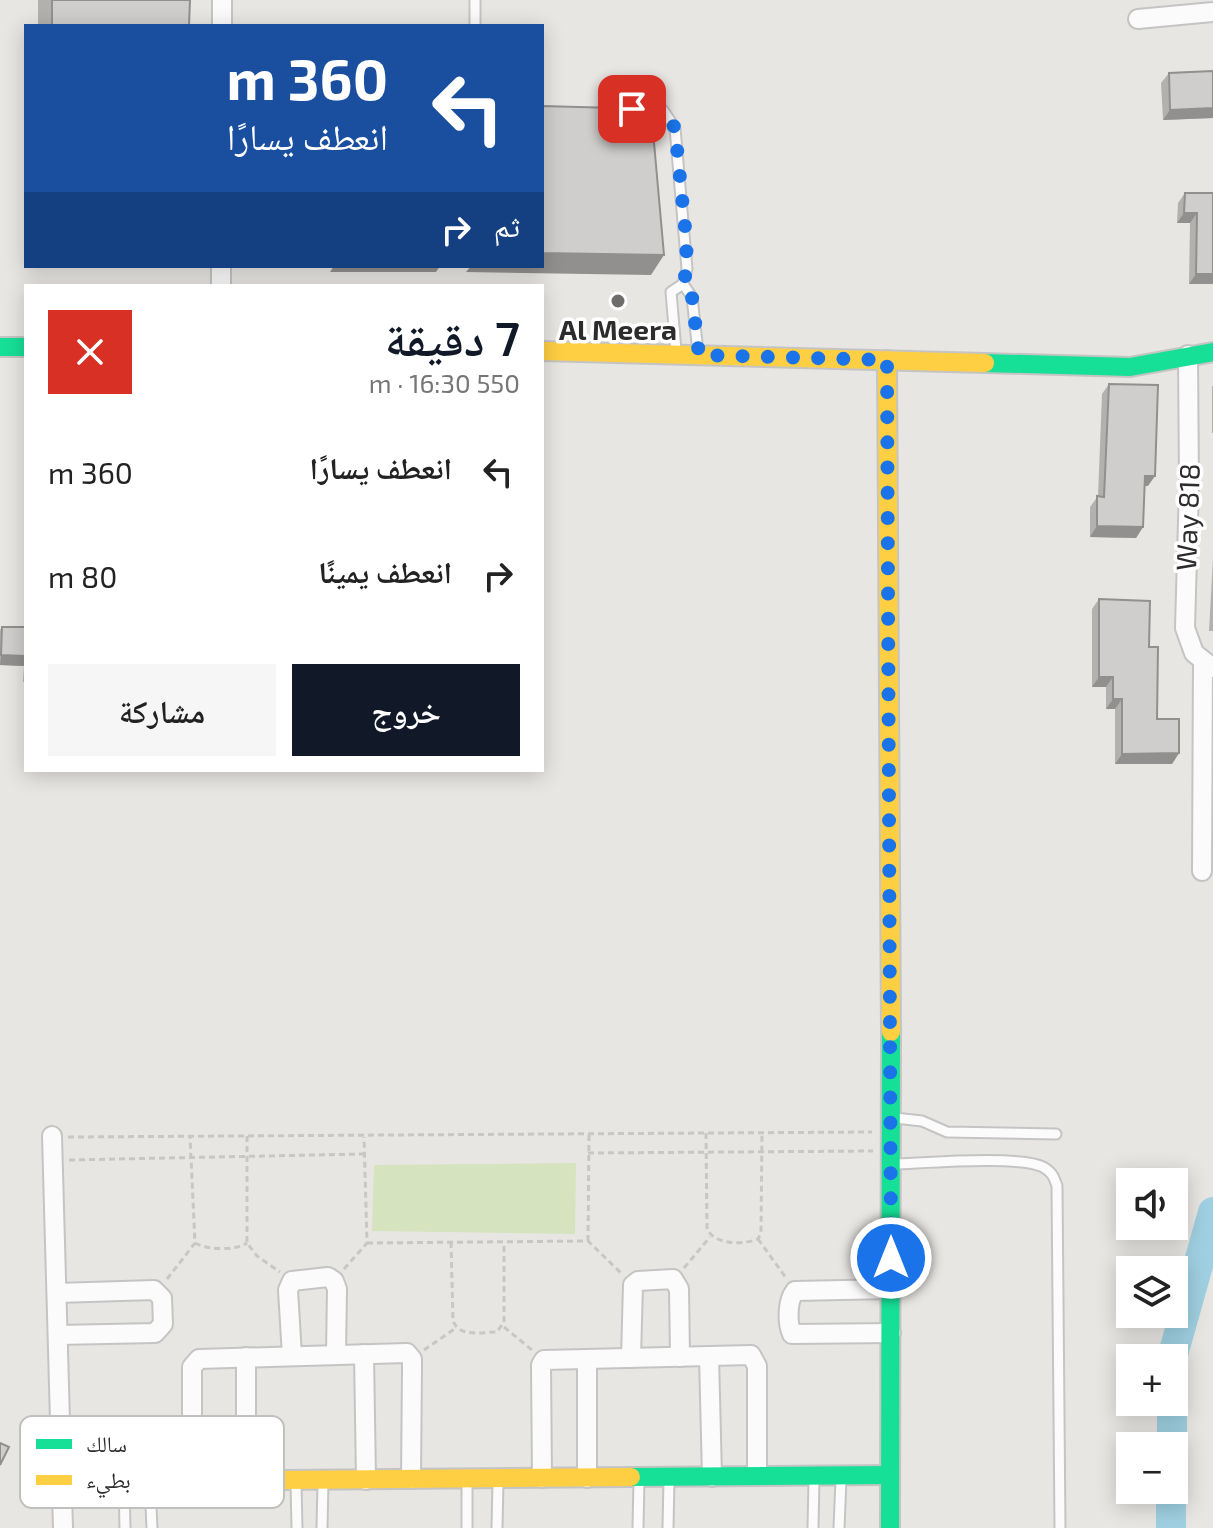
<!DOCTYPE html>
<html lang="ar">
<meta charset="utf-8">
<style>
body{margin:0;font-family:"Exo 2","Noto Naskh Arabic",sans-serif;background:#f6f6f6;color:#222;direction:rtl;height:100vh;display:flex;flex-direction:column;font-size:30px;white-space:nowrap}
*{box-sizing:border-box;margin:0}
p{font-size:26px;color:#767676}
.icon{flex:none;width:44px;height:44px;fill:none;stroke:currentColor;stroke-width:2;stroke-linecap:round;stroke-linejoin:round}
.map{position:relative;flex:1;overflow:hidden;direction:ltr}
.drawer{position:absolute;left:24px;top:284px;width:520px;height:488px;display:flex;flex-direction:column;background:#fff;border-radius:0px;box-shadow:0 4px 20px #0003;direction:rtl}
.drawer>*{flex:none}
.hud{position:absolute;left:24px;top:24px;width:520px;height:244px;border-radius:0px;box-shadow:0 4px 20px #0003;direction:rtl;background:#1a4fa0;color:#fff;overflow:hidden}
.controls{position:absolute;left:1116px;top:1168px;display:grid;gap:16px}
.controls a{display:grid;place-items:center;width:72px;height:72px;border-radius:0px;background:#fff;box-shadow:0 4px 20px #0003;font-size:40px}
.pin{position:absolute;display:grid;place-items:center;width:68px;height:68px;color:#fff;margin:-34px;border-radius:16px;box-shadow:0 4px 12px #0006}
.me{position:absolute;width:88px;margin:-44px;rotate:0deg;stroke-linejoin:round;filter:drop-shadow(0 0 6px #0008)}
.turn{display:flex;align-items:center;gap:28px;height:168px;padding:0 24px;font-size:36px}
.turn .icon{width:104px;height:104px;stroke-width:2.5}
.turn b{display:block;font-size:56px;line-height:68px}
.then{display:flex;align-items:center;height:76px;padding:0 24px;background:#0003;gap:16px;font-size:30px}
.round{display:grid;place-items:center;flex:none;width:84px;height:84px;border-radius:0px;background:#f6f6f6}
.head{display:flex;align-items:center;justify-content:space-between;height:136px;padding:0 24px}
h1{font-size:48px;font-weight:600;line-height:60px;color:#111827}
.action{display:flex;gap:16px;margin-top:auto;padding:16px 24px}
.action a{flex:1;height:92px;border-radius:0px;background:#111827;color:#fff;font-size:32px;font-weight:600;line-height:92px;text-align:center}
.action a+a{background:#f6f6f6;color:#222}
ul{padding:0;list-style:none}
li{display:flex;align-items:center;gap:24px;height:104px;padding:0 24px}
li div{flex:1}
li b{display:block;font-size:30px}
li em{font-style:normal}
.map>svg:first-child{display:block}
.pitch{fill:#d5e3be}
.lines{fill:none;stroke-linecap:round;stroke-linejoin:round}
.river{stroke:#9fd0e1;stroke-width:30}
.lane-casing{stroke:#c5c4c5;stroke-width:13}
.street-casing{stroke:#c5c4c5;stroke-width:22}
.fast-casing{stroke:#c5c4c5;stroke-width:22}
.slow-casing{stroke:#c5c4c5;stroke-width:22}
.path{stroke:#c7c7c6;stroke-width:3;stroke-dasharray:6 4;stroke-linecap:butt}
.lane{stroke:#fcfbfb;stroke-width:9}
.street{stroke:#fcfbfb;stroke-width:18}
.fast{stroke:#16e098;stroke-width:18}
.slow{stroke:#ffcf43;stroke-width:18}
.wall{fill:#b3b1af}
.shaded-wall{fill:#92908f}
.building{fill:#d0cecc;stroke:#92908f;stroke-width:2}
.route{stroke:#1a73e8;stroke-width:14;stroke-dasharray:0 25.2}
.poi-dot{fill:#6e6d6c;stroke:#fff;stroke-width:3}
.labels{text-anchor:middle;stroke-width:7;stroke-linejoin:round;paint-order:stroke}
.poi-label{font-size:28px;font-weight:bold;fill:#2c2c2c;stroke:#fff}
.street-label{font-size:28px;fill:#2c2c2c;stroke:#fff}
.key{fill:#fff;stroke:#c0c0c0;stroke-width:2}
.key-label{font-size:22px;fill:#2c2c2c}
</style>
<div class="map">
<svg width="1213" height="1528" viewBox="0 0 1213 1528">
<rect width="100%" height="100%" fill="#e8e6e3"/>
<polygon class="pitch" points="576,1163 575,1234 372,1231 374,1165"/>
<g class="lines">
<g class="river">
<polyline points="1172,1358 1213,1212"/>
<polyline points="1172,1446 1172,1402"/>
<polyline points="1171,1528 1171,1490"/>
</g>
<defs>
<g id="lane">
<polyline points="475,0 475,26"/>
<polyline points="639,109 663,110 675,128 687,269 683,284 671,292 676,351"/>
<polyline points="683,284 692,297 698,352"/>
<polyline points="895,1118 922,1121 947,1132 1056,1134"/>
<path d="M894 1164C925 1163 1019 1155 1043 1167 1052 1172 1054 1177 1057 1186L1060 1528"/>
<polyline points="124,1483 125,1528"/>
<polyline points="296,1483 297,1528"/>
<polyline points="150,1485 152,1528"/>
<polyline points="322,1528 323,1483"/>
<polyline points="467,1528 467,1479"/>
<polyline points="497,1528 498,1482"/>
<polyline points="638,1528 639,1479"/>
<polyline points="668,1528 669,1480"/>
<polyline points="813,1528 814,1479"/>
<polyline points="839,1528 841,1479"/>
</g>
<g id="street">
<polyline points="1138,19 1213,12"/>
<polyline points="222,26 222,0"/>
<polyline points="221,286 221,266"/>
<polyline points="1188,355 1189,485 1185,628 1194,653 1213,668"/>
<polyline points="1202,871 1203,661"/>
<polyline points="52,1136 63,1528"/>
<polyline points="57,1293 154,1290 162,1298 163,1324 155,1333 58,1335"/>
<path d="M891 1333 792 1334C787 1323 787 1301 795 1291L891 1289"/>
<polyline points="364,1354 366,1480"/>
<polyline points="292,1356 288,1290 292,1281 328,1277 334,1281 337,1289 336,1355"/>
<polyline points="709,1356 712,1477"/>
<polyline points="246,1357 246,1481"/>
<polyline points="631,1358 633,1285 638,1281 673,1279 679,1289 680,1357"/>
<polyline points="542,1478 541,1365 544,1360 751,1355 757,1366 757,1476"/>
<polyline points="587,1478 587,1359"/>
<polyline points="192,1481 192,1367 199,1359 407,1353 412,1359 412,1368 411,1479"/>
</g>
<g id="fast">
<polyline points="0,347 26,347"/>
<polyline points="985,363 1130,367 1213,352"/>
<polyline points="631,1477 889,1475"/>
<polyline points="890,1528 891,1032"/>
</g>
<g id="slow">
<polyline points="542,351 985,363"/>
<polyline points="887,360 891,1032"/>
<polyline points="63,1482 631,1477"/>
</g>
</defs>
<use href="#lane" class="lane-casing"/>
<use href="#street" class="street-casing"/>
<use href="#fast" class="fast-casing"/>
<use href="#slow" class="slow-casing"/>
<g class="path">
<path d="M706 1133 707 1229C715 1245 743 1245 758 1239L761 1233 762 1133"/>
<polyline points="247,1136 247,1243 257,1256 280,1272"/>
<polyline points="68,1137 872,1132"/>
<polyline points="588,1153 873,1151"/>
<polyline points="69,1160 364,1154"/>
<polyline points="758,1239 786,1278"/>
<polyline points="588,1241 589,1135"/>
<path d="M451 1242 453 1321C460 1338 482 1332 497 1332L504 1322V1242"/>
<path d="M195 1243C208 1250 235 1251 247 1243"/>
<polyline points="367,1243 588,1241 622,1274"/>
<polyline points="684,1268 710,1237"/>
<polyline points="344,1269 367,1243 364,1137"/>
<polyline points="167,1279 195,1243 190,1136"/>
<polyline points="504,1327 532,1350"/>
<polyline points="424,1350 456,1328"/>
</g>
<use href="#lane" class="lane"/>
<use href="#street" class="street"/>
<use href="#fast" class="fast"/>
<use href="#slow" class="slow"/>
</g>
<g class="wall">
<polygon points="38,0 190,0 189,26 38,26"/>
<polygon points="1213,71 1213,118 1163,120 1161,83 1169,73"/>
<polygon points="1185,193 1213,193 1213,284 1189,284 1190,223 1177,223 1178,203"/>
<polygon points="1109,384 1148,486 1145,486 1143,527 1136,538 1090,537 1090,507 1098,496 1102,394"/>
<rect x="1212" y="386" width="1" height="47"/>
<polygon points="1213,558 1213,631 1209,631"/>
<polygon points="1099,599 1149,647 1157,719 1179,753 1172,764 1115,764 1115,709 1106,709 1106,687 1092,687 1092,609"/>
<polygon points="26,611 26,682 23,682 24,666 0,665 0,630 2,627 24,627 24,613"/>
</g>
<g class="shaded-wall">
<polygon points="1213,108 1213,118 1163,120 1170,110"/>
<polygon points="1184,213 1197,213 1190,223 1177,223"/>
<polygon points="542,253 664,255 651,275 466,272 471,266 542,266"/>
<polygon points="334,266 440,266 436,272 330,272"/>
<polygon points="1196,274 1213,274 1213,284 1189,284"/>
<polygon points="1145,476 1155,476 1148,486 1138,486"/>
<polygon points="1097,526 1143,527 1136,538 1090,537"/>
<polygon points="1,655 26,656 26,663 24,666 0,665"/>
<polygon points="1099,677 1113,677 1106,687 1092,687"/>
<polygon points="1113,699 1122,699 1115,709 1106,709"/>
<polygon points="1179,753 1172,764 1115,764 1122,754"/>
</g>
<g class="building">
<polygon points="52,0 190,0 189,26 52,26"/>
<polygon points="1213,71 1213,108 1170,110 1169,73"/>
<polygon points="542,106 651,109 664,255 542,253"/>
<polygon points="1185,193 1213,193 1213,274 1196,274 1197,213 1184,213"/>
<polygon points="1109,384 1158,385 1155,476 1145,476 1143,527 1097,526 1097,496 1104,497"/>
<polygon points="1099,599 1150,601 1149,647 1158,647 1157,719 1179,719 1179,753 1122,754 1122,699 1113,699 1113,677 1099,677"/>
<polygon points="2,627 26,627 26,656 1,655"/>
<polygon points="0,1443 9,1447 0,1465"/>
</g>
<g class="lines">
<polyline class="route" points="632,109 663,110 675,128 686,237 687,269 683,284 692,297 699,355 887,360 891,1258"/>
</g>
<circle class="poi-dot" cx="618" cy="301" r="8"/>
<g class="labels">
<g class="poi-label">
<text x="618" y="340">Al Meera</text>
</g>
<g class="street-label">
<text transform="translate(1188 517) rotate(-88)" y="10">Way 818</text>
</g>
</g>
<rect x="20" y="1416" width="264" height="92" rx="12" class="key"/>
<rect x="36" y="1439" width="36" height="10" fill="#16e098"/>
<rect x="36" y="1475" width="36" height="10" fill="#ffcf43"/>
<g class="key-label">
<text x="86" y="1452">سالك</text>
<text x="86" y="1488">بطيء</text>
</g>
</svg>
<div class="controls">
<a><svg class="icon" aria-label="sound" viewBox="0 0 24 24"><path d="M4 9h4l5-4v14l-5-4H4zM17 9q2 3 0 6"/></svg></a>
<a><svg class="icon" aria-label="layers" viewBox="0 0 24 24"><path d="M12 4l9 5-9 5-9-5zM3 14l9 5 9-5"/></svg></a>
<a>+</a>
<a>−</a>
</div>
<div class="pin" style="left:632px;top:109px;background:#d93025"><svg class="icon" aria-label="arrive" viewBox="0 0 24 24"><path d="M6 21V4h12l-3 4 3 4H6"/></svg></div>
<svg class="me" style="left:891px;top:1258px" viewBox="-20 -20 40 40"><circle r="17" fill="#1a73e8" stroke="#fff" stroke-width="3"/><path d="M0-11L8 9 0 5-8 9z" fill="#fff"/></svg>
<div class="hud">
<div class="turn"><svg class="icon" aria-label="left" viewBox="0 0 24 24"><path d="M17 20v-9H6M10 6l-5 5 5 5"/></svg><div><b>360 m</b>انعطف يسارًا</div></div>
<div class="then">ثم<svg class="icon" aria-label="right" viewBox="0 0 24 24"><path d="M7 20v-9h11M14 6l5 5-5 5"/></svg></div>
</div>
<section class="drawer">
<div class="head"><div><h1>7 دقيقة</h1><p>550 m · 16:30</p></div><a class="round" style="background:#d93025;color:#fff"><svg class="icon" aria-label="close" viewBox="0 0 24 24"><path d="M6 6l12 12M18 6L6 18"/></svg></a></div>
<ul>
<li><svg class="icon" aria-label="left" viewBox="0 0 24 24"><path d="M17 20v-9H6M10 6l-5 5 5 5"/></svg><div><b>انعطف يسارًا</b></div><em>360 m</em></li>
<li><svg class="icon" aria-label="right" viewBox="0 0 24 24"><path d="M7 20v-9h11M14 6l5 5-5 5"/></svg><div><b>انعطف يمينًا</b></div><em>80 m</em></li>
</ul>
<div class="action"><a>خروج</a><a>مشاركة</a></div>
</section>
</div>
